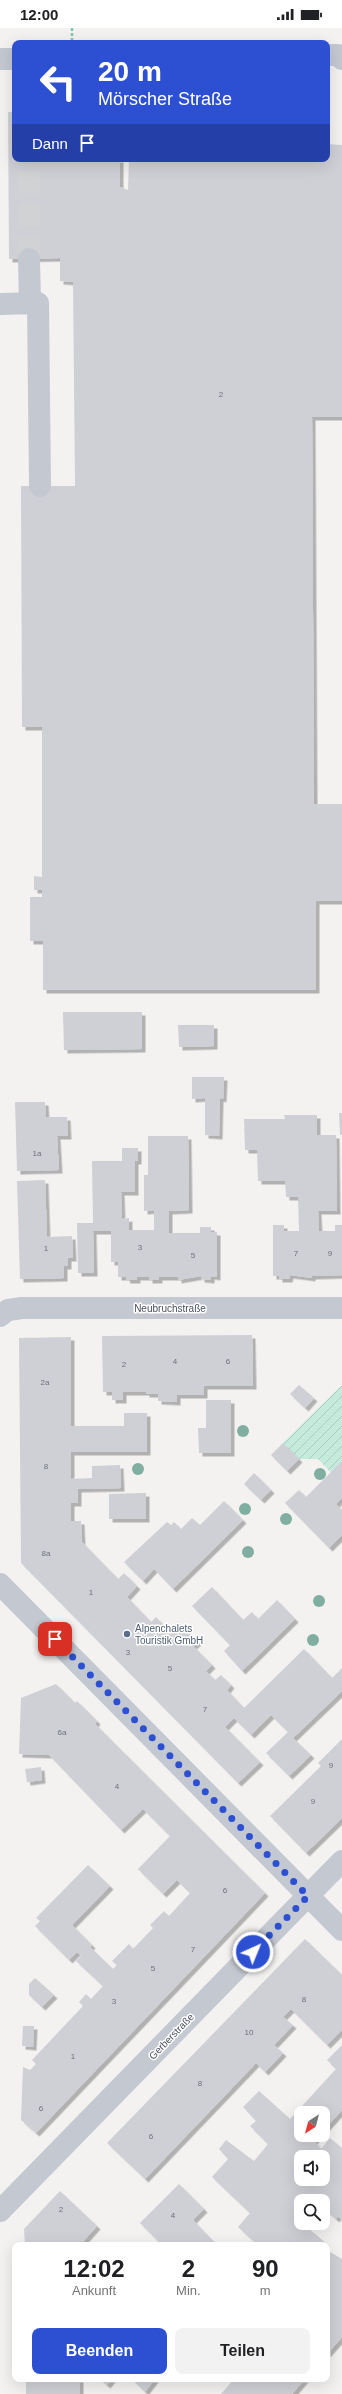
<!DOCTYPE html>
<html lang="de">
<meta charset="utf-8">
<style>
body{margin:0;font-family:Arial,sans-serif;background:#f2f2f2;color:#202124;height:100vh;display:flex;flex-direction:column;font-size:15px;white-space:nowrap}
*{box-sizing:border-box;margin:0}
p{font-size:13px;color:#757577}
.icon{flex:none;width:22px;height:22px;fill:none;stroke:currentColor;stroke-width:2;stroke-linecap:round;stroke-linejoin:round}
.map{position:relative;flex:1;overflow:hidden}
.side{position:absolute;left:12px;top:2214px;width:318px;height:140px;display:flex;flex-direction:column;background:#fff;border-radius:8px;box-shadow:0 4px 16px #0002}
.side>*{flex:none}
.top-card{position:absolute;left:12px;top:12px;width:318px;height:122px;border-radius:8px;box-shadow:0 4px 16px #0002;background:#2d50d2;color:#fff;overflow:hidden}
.needle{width:26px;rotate:216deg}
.tools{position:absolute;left:294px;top:2078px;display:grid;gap:8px}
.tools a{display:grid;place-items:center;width:36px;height:36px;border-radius:8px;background:#fff;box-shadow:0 4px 16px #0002;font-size:20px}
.pin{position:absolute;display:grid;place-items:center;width:34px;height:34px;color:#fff;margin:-17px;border-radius:8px;box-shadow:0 2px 6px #0006}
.me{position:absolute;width:44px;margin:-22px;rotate:44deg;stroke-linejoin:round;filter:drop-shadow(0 0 3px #0008)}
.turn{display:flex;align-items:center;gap:14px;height:84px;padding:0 20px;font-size:18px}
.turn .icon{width:52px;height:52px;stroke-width:2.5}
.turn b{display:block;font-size:28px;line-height:34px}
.then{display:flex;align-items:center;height:38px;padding:0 20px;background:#0003;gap:8px;font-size:15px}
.eta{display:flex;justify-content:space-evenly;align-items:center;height:68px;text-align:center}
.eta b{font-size:24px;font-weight:600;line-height:28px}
.cta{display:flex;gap:8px;margin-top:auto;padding:8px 20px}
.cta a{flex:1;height:46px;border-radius:8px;background:#2d50d2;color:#fff;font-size:16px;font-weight:600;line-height:46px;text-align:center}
.cta a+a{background:#f2f2f2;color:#202124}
.status{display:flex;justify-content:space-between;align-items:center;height:28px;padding:0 20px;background:#fff;direction:ltr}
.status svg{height:11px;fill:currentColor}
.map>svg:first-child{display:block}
.garden{fill:url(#garden-furrows)}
.building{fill:#cfd0d5;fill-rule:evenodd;filter:url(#shadow)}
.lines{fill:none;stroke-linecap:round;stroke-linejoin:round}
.minor-tunnel{stroke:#d1d2d3;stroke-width:22;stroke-dasharray:22 11;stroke-linecap:butt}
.path{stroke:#81c6b4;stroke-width:2.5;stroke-dasharray:3 2;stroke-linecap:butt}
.minor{stroke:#c4c8d1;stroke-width:22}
.tree{fill:#80afa1}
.route{stroke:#2d50d2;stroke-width:7;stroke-dasharray:0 12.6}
.service-dot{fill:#5c6f8a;stroke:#fff;stroke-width:1.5}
.labels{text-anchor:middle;stroke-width:3;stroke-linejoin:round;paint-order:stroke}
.number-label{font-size:8px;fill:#6c707b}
.street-label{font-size:10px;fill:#4b505d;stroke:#fff}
.service-label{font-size:10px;fill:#4e5e75;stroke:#fff;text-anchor:start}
</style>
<div class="status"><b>12:00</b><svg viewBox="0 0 49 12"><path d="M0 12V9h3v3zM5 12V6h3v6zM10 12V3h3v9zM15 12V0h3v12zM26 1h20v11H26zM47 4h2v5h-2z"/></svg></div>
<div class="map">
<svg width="342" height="2366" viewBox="0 0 342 2366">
<defs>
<pattern id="garden-furrows" width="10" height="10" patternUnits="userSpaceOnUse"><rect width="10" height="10" fill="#c5ebdd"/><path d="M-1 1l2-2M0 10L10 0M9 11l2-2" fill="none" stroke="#abcbc0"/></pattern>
<filter id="shadow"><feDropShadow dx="3.5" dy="3.5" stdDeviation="0" flood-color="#0004"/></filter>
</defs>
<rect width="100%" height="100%" fill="#f3f2f1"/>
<polygon class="garden" points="342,1357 342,1456 318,1431 299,1431 283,1415"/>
<g class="building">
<polygon points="8,84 15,84 15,131 120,131 120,159 128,162 129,131 327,131 327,116 342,117 342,389 312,389 314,776 342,776 342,873 316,873 316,962 43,962 43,913 30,913 30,869 42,869 42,862 34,862 34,848 42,849 42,699 22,699 21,458 75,458 73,254 60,253 60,230 9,231"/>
<polygon points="63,984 142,984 142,1021 64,1022"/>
<polygon points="178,997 214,997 214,1018 179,1019"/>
<polygon points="192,1049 224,1049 223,1071 220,1070 219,1108 205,1107 205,1070 192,1071"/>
<polygon points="15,1074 45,1074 46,1089 67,1089 68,1108 57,1108 59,1142 17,1143"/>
<polygon points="339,1085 342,1085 342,1107 340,1107"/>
<polygon points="284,1087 317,1087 317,1107 336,1107 337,1183 318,1183 319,1203 335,1203 335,1197 342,1197 342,1247 312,1248 312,1250 290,1247 289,1251 279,1251 279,1248 273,1248 273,1197 284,1197 284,1203 299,1203 298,1169 286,1169 285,1153 258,1153 257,1122 245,1122 244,1091 285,1091"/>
<polygon points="148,1108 188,1108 189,1182 169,1183 169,1205 200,1205 200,1199 211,1199 211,1204 217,1204 217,1249 211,1248 211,1252 201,1251 201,1248 178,1252 178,1249 159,1249 159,1252 149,1252 149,1249 137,1249 137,1252 127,1252 126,1249 118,1249 118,1234 111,1234 111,1203 93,1203 94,1245 78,1245 77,1195 93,1195 92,1133 122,1133 122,1120 138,1120 138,1133 135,1133 135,1164 121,1164 122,1191 129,1190 129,1202 154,1202 154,1182 144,1183 144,1147 148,1147"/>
<polygon points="45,1152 47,1209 72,1208 73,1230 68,1230 68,1238 64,1238 64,1250 20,1251 17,1153"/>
<polygon points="252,1307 253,1358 204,1358 204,1367 177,1367 177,1374 158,1373 158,1366 146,1366 146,1364 123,1364 123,1372 112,1372 112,1364 103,1364 102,1308"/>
<polygon points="71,1309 71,1398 124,1398 124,1385 147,1385 147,1424 71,1424 71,1451 92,1450 92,1438 120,1437 121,1460 78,1461 78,1475 71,1475 71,1493 81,1493 82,1514 118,1551 124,1545 137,1558 127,1569 151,1594 156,1589 169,1603 178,1594 198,1614 193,1618 212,1637 206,1643 215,1652 221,1647 231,1657 227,1662 244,1680 304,1621 332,1650 342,1640 342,1663 293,1710 311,1727 289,1748 266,1725 288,1704 271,1687 251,1707 234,1690 225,1699 260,1734 238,1755 21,1535 19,1310"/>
<polygon points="299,1357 314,1370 305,1380 290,1366"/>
<polygon points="206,1372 231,1372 231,1425 199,1425 198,1400 206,1400"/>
<polygon points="283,1415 299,1431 287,1443 271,1427"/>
<polygon points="342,1433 342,1470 336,1476 342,1482 342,1507 329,1520 285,1475 299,1462 306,1469"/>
<polygon points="254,1445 271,1462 261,1472 244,1456"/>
<polygon points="146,1465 146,1491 109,1491 109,1466"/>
<polygon points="224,1473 243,1492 173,1561 154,1541 143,1553 124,1534 167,1494 171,1497 174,1494 181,1501 192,1490 200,1497"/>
<polygon points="212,1559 243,1592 252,1584 258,1591 277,1572 295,1591 242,1643 224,1623 230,1617 192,1578"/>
<polygon points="56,1656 75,1675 77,1673 97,1693 95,1696 265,1865 36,2105 21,2092 23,2039 30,2042 36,2036 32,2032 83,1978 79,1974 86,1966 91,1971 103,1958 76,1933 81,1928 77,1924 69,1932 35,1898 40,1893 36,1890 88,1837 110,1858 72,1897 92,1917 90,1919 113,1941 117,1937 112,1933 129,1916 133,1921 153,1900 150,1897 164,1883 169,1888 190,1865 177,1852 163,1866 138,1841 170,1808 143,1781 121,1802 49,1727 19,1726 21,1670"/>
<polygon points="342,1711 342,1790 306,1825 270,1788 321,1738 318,1735"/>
<polygon points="41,1739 42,1752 27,1754 25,1741"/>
<polygon points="305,1911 342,1947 342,2002 327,2017 291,1981 283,1989 293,1997 274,2017 283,2025 265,2044 256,2035 145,2151 107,2115"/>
<polygon points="35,1950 54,1967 42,1979 29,1967 29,1956"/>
<polygon points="23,1998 34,1998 33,2019 22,2018"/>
<path d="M342 2017V2082L323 2103V2085H301V2107H319L314 2113 321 2121 330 2110 342 2120V2192L338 2188 336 2191 323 2180V2173H315L309 2168 305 2173H301V2178L293 2188 326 2215 324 2217H258L238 2199 250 2185 212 2149 228 2131 219 2121 226 2112 254 2133 268 2116 250 2098 256 2093 243 2079 259 2063 290 2091 336 2041 327 2032ZM301 2129H323V2151H301Z"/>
<polygon points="179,2156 204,2181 193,2192 216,2216 215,2217 162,2217 140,2195"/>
<polygon points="60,2163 97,2198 80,2217 25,2217 24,2201"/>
<polygon points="327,2222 342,2231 342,2309 327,2326"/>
<rect x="26" y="2351" width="54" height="15"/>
<polygon points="100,2351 112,2351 107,2357"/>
<polygon points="132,2351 155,2351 145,2364"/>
<polygon points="234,2351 305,2351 292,2366 221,2366"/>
</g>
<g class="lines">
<polyline class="minor-tunnel" points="29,231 29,131"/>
<polyline class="path" points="72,0 72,15"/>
<g class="minor">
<polyline points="327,27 338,27 342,31"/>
<polyline points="0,31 15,31"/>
<polyline points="29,231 30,275"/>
<polyline points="0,276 38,275 40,458"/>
<polyline points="0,1288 8,1282 22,1280 342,1280"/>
<polyline points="0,1556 342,1902"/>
<polyline points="0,2183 342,1833"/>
</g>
</g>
<g class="tree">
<circle cx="243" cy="1403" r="6"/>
<circle cx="138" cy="1441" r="6"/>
<circle cx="320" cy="1446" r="6"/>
<circle cx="245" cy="1481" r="6"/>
<circle cx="286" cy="1491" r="6"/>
<circle cx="248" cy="1524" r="6"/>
<circle cx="319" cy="1573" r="6"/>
<circle cx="313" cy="1612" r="6"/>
</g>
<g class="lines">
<polyline class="route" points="55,1611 308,1868 253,1924"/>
</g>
<circle class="service-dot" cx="127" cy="1606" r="4"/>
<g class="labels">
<g class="number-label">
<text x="221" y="369">2</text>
<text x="37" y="1128">1a</text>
<text x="140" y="1222">3</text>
<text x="46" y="1223">1</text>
<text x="296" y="1228">7</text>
<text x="330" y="1228">9</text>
<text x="193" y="1230">5</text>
<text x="175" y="1336">4</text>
<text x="228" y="1336">6</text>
<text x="124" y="1339">2</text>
<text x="45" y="1357">2a</text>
<text x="46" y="1441">8</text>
<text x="46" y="1528">8a</text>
<text x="91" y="1567">1</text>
<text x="128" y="1627">3</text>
<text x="170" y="1643">5</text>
<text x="205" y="1684">7</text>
<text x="62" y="1707">6a</text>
<text x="331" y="1740">9</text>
<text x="117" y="1761">4</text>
<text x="313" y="1776">9</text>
<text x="225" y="1865">6</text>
<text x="193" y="1924">7</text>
<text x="153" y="1943">5</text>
<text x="304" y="1974">8</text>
<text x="114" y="1976">3</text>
<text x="249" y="2007">10</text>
<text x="73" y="2031">1</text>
<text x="200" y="2058">8</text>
<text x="41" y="2083">6</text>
<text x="151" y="2111">6</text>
<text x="61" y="2184">2</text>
<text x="173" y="2190">4</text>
</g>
<g class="street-label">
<text x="170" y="1284">Neubruchstraße</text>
<text transform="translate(171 2008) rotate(-46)" y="4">Gerberstraße</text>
</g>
<g class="service-label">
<text x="135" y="1604">Alpenchalets<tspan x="135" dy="12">Touristik GmbH</tspan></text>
</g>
</g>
</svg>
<div class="tools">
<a><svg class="needle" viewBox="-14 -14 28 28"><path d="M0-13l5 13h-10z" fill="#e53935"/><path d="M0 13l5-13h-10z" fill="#757577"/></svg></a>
<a><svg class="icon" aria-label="sound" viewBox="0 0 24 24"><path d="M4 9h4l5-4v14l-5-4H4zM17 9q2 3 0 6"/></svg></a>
<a><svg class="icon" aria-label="search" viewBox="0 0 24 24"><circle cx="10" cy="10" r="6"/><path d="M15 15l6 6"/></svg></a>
</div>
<div class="pin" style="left:55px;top:1611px;background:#d93025"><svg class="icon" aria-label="arrive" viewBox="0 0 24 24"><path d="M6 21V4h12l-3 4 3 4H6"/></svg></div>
<svg class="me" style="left:253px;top:1924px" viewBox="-20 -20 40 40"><circle r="17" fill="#2d50d2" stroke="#fff" stroke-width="3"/><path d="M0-11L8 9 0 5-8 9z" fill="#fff"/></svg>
<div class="top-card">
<div class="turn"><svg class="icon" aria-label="left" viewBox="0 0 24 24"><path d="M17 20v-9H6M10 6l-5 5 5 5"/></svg><div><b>20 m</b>Mörscher Straße</div></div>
<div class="then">Dann<svg class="icon" aria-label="arrive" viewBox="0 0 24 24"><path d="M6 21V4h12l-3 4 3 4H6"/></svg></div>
</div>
<section class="side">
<div class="eta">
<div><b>12:02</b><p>Ankunft</p></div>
<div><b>2</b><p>Min.</p></div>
<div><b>90</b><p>m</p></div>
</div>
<div class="cta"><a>Beenden</a><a>Teilen</a></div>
</section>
</div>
